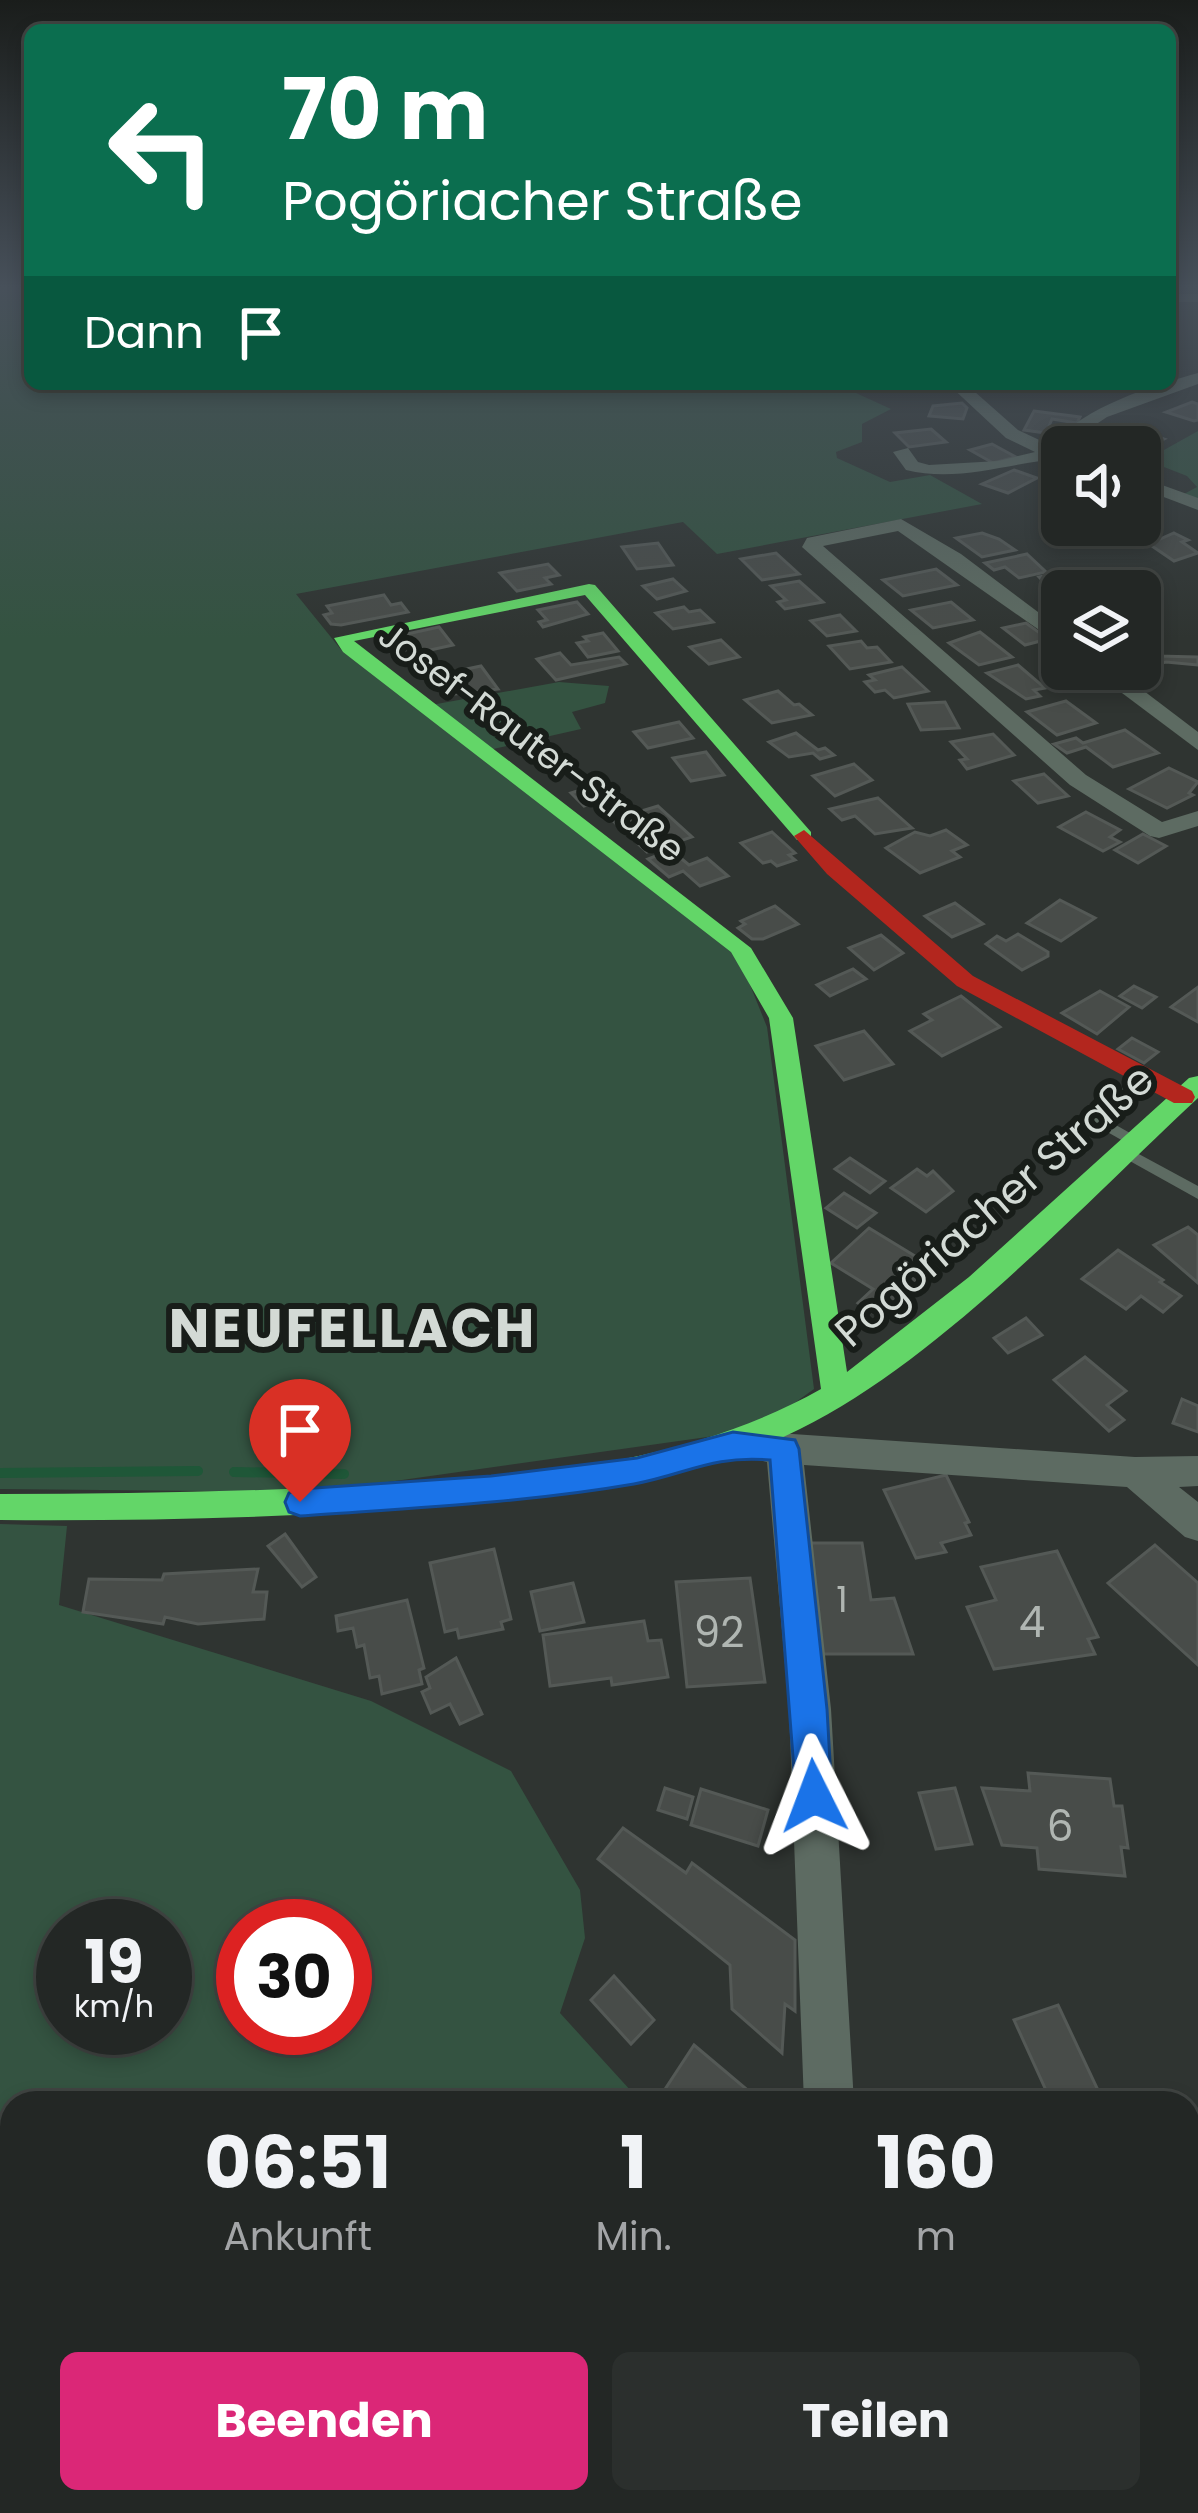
<!DOCTYPE html>
<html lang="de">
<meta charset="utf-8">
<style>
body{margin:0;font-family:Poppins,sans-serif;background:#2b2f2d;color:#f1f3f6;height:100vh;display:flex;flex-direction:column;font-size:45px;white-space:nowrap}
*{box-sizing:border-box;margin:0}
p{font-size:39px;color:#a3a5a7}
.icon{flex:none;width:66px;height:66px;fill:none;stroke:currentColor;stroke-width:2;stroke-linecap:round;stroke-linejoin:round}
.map{position:relative;flex:1;overflow:hidden}
.side{position:absolute;left:0px;top:2091px;width:1200px;height:423px;display:flex;flex-direction:column;background:#232725;border-radius:36px 36px 0 0;box-shadow:0 6px 18px #0003,0 0 0 3px #404442}
.side>*{flex:none}
.hud{position:absolute;left:24px;top:24px;width:1152px;height:366px;border-radius:18px;box-shadow:0 6px 18px #0003,0 0 0 3px #404442;background:#0b6e4f;color:#fff;overflow:hidden}
.buttons{position:absolute;left:1041px;top:426px;display:grid;gap:24px}
.buttons a{display:grid;place-items:center;width:120px;height:120px;border-radius:18px;background:#232725;box-shadow:0 6px 18px #0003,0 0 0 3px #404442;font-size:60px}
.speed{position:absolute;left:36px;top:1899px;display:flex;gap:24px;font-size:60px;font-weight:700;text-align:center}
.speed>*{display:grid;place-content:center;width:156px;height:156px;border-radius:50%;background:#232725;box-shadow:0 6px 18px #0003,0 0 0 3px #404442;line-height:1}
.speed small{font-size:30px;font-weight:400}
.speed .limit{border:18px solid #d22;background:#fff;color:#111}
.pin{position:absolute;display:grid;place-items:center;width:102px;height:102px;color:#fff;margin:-123px -51px;border-radius:50% 50% 50% 0;rotate:-45deg;box-shadow:0 0 12px #0007}
.pin .icon{rotate:45deg}
.me{position:absolute;width:132px;margin:-66px;rotate:357deg;stroke-linejoin:round;filter:drop-shadow(0 0 9px #0008)}
.turn{display:flex;align-items:center;gap:42px;height:252px;padding:0 60px;font-size:54px}
.turn .icon{width:156px;height:156px;stroke-width:2.5}
.turn b{display:block;font-size:84px;line-height:102px}
.then{display:flex;align-items:center;height:114px;padding:0 60px;background:#0003;gap:24px;font-size:45px}
.eta{display:flex;justify-content:space-evenly;align-items:center;height:204px;text-align:center}
.eta b{font-size:72px;font-weight:700;line-height:84px}
.primary-button{display:flex;gap:24px;margin-top:auto;padding:24px 60px}
.primary-button a{flex:1;height:138px;border-radius:18px;background:#db2777;color:#fff;font-size:48px;font-weight:700;line-height:138px;text-align:center}
.primary-button a+a{background:#2b2f2d;color:#f1f3f6}
.map>svg:first-child{display:block}
.green{fill:#345341;fill-rule:evenodd}
.lines{fill:none;stroke-linecap:round;stroke-linejoin:round}
.stream{stroke:#1f5738;stroke-width:10}
.building{fill:#484c49;stroke:#545956;stroke-width:3}
.lane{fill:#5d6b62;fill-rule:evenodd}
.street{fill:#5d6b62;fill-rule:evenodd}
.fast{fill:#63d668;fill-rule:evenodd}
.jam{fill:#b3261e;fill-rule:evenodd}
.route{fill:#1a73e8;stroke:#114b97;stroke-width:3}
.labels{text-anchor:middle;stroke-width:12;stroke-linejoin:round;paint-order:stroke}
.far-street-label{font-size:36px;fill:#d3dad5;stroke:#181d19}
.number-label{font-size:36px;fill:#b0b6b2}
.street-label{font-size:42px;fill:#d3dad5;stroke:#181d19}
.near-number-label{font-size:42px;fill:#b0b6b2}
.district-label{font-size:54px;font-weight:bold;letter-spacing:3px;fill:#d3dad5;stroke:#181d19}
</style>
<div class="map">
<svg width="1198" height="2513" viewBox="0 0 1198 2513">
<rect width="100%" height="100%" fill="#2f3431"/>
<g class="green">
<polygon points="0,286 30,286 30,384 820,384 845,388 891,409 862,424 862,442 836,452 837,458 890,482 930,475 982,504 717,554 683,522 296,594 343,652 420,707 559,682 609,686 605,703 572,712 581,729 480,752 736,950 767,1027 814,1389 757,1430 317,1492 0,1489"/>
<polygon points="1198,431 1198,499 1184,494 1197,487 1187,476 1146,460"/>
<path d="M0 1524 67 1526 59 1605 371 1701 511 1771 580 1890 585 1938 560 2013 642 2103H12V2502H916L917 2513H0ZM63 1926H165V2028H63ZM243 1926H345V2028H243Z"/>
</g>
<g class="lines">
<g class="stream">
<polyline points="234,1472 344,1474"/>
<polyline points="0,1473 198,1471"/>
</g>
</g>
<g class="building">
<polygon points="1192,402 1198,404 1198,420 1194,421 1166,412"/>
<polygon points="962,403 967,408 963,419 929,416 933,406"/>
<polygon points="1034,411 1080,417 1077,423 1052,419 1046,433 1024,430"/>
<polygon points="931,429 946,442 909,447 895,433"/>
<polygon points="1140,431 1164,439 1140,451 1140,447 1109,447"/>
<polygon points="992,444 1016,457 993,463 970,450"/>
<polygon points="1014,470 1037,478 1008,493 982,484"/>
<polygon points="1104,525 1113,529 1138,525 1153,533 1117,544 1084,527"/>
<polygon points="982,533 999,539 1015,550 982,557 956,538"/>
<polygon points="1174,533 1188,540 1182,542 1198,553 1174,561 1149,544"/>
<polygon points="658,543 673,565 637,569 622,547"/>
<polygon points="776,553 799,574 762,580 741,559"/>
<polygon points="1027,554 1046,572 1019,578 1005,567 994,570 985,563"/>
<polygon points="548,564 559,575 545,578 551,584 517,591 500,573"/>
<polygon points="936,569 957,585 903,596 883,580"/>
<polygon points="1055,574 1066,582 1097,575 1113,587 1062,591 1058,598 1039,577"/>
<polygon points="673,579 686,591 657,599 643,586"/>
<polygon points="799,581 823,602 785,609 778,602 786,600 771,586"/>
<polygon points="384,595 391,605 401,603 408,612 341,625 331,624 324,615 332,613 327,606"/>
<polygon points="577,602 588,614 543,627 539,622 547,620 538,610"/>
<polygon points="951,602 973,620 933,628 911,610"/>
<polygon points="684,607 689,612 700,610 713,622 673,629 656,613"/>
<polygon points="840,615 856,631 827,636 811,621"/>
<polygon points="1026,623 1048,639 1025,645 1003,628"/>
<polygon points="439,627 453,645 421,652 407,634"/>
<polygon points="980,632 1012,657 979,665 949,643"/>
<polygon points="603,633 618,651 588,657 577,643 588,641 584,637"/>
<polygon points="721,640 739,657 709,664 690,647"/>
<polygon points="861,641 867,648 877,647 891,662 850,669 829,646"/>
<polygon points="1144,647 1157,656 1198,657 1198,665 1166,662 1140,668 1140,648"/>
<polygon points="560,653 571,665 619,657 626,664 556,680 537,659"/>
<polygon points="1018,665 1045,688 1034,690 1040,696 1026,699 987,673"/>
<polygon points="481,666 498,689 447,695 433,676"/>
<polygon points="902,667 928,691 894,698 885,690 875,692 865,682 875,680 869,675"/>
<polygon points="778,691 794,705 799,704 812,715 772,723 745,700"/>
<polygon points="1066,701 1096,723 1057,735 1027,712"/>
<polygon points="945,702 959,728 921,730 908,704"/>
<polygon points="679,722 693,738 648,748 634,732"/>
<polygon points="1125,730 1158,753 1113,767 1086,747 1067,753 1054,744 1076,738 1083,743"/>
<polygon points="796,733 818,750 825,748 834,755 820,759 813,753 789,757 769,742"/>
<polygon points="993,734 1014,755 967,769 960,760 967,759 951,742"/>
<polygon points="550,747 567,758 543,768 527,757"/>
<polygon points="706,752 724,775 691,781 673,758"/>
<polygon points="854,764 872,780 835,796 813,776"/>
<polygon points="1169,768 1198,782 1189,793 1193,795 1167,808 1129,789"/>
<polygon points="1044,774 1068,796 1038,803 1014,781"/>
<polygon points="600,784 613,797 584,806 571,793"/>
<polygon points="878,798 912,828 875,834 855,816 842,820 830,809"/>
<polygon points="658,806 692,837 647,852 612,820"/>
<polygon points="1086,812 1120,830 1110,837 1120,842 1103,851 1059,827"/>
<polygon points="946,830 967,845 952,851 960,857 920,873 886,848 915,832 930,836"/>
<polygon points="772,832 795,853 789,855 795,860 777,866 771,861 763,863 741,843"/>
<polygon points="1143,834 1166,846 1138,863 1115,850"/>
<polygon points="671,850 689,865 707,858 728,876 700,886 683,871 669,877 648,859"/>
<polygon points="1060,900 1095,918 1061,941 1027,923"/>
<polygon points="955,903 983,924 952,937 925,916"/>
<polygon points="775,906 798,924 763,939 752,939 738,928 745,924 741,921"/>
<polygon points="1018,934 1048,952 1048,956 1022,970 986,944 997,936 1006,941"/>
<polygon points="881,935 903,953 874,970 849,948"/>
<polygon points="853,969 866,979 830,996 817,985"/>
<polygon points="1134,986 1156,997 1142,1008 1120,996"/>
<polygon points="1198,987 1198,1022 1171,1007"/>
<polygon points="1100,991 1129,1007 1097,1034 1062,1013"/>
<polygon points="961,996 1000,1027 942,1056 910,1031 932,1020 924,1014"/>
<polygon points="864,1031 893,1064 844,1080 816,1046"/>
<polygon points="1132,1038 1158,1052 1144,1063 1118,1049"/>
<polygon points="850,1158 885,1181 870,1193 835,1169"/>
<polygon points="917,1169 927,1176 933,1171 953,1191 926,1212 891,1188"/>
<polygon points="844,1193 876,1213 857,1228 826,1208"/>
<polygon points="1188,1227 1198,1235 1198,1283 1154,1245"/>
<polygon points="869,1228 938,1270 886,1321 858,1303 873,1289 831,1263"/>
<polygon points="1118,1250 1163,1280 1160,1282 1181,1296 1163,1312 1141,1296 1126,1309 1082,1279"/>
<polygon points="1026,1318 1042,1335 1008,1353 994,1338"/>
<polygon points="1085,1357 1126,1391 1107,1405 1124,1420 1109,1431 1054,1380"/>
<polygon points="1182,1399 1198,1406 1198,1432 1173,1423"/>
<polygon points="946,1475 969,1522 965,1523 971,1535 941,1543 946,1552 916,1558 884,1490"/>
<polygon points="285,1534 316,1577 302,1587 268,1546"/>
<polygon points="805,1543 862,1543 871,1600 894,1598 913,1654 821,1654"/>
<polygon points="1155,1545 1198,1583 1198,1665 1108,1583"/>
<polygon points="494,1549 511,1619 501,1622 503,1629 459,1638 457,1629 445,1632 430,1563"/>
<polygon points="1057,1551 1098,1637 1088,1639 1095,1654 994,1669 967,1607 996,1600 981,1567"/>
<polygon points="258,1569 253,1592 267,1592 264,1619 198,1624 165,1617 163,1624 83,1612 89,1579 162,1580 164,1574"/>
<polygon points="750,1578 765,1682 687,1687 676,1582"/>
<polygon points="573,1583 584,1622 540,1631 531,1592"/>
<polygon points="407,1600 424,1668 419,1670 422,1684 382,1694 379,1676 370,1678 364,1645 357,1647 353,1628 338,1631 336,1616"/>
<polygon points="644,1621 648,1641 661,1640 668,1677 612,1685 611,1678 550,1686 543,1635"/>
<polygon points="456,1658 482,1714 460,1724 450,1704 431,1713 422,1692 430,1688 426,1677"/>
<polygon points="1028,1773 1110,1779 1114,1806 1122,1806 1128,1848 1121,1847 1125,1876 1039,1869 1037,1848 1002,1845 982,1788 1030,1791"/>
<polygon points="665,1788 693,1797 687,1819 658,1810"/>
<polygon points="955,1788 972,1844 936,1849 919,1793"/>
<polygon points="701,1789 768,1810 758,1846 691,1825"/>
<polygon points="623,1828 686,1873 692,1863 795,1940 795,2011 785,2004 782,2053 732,2009 730,1965 598,1859"/>
<polygon points="614,1976 654,2020 631,2044 591,2000"/>
<polygon points="1058,2005 1104,2103 1077,2103 1072,2091 1050,2099 1014,2020"/>
<polygon points="694,2045 763,2103 656,2103"/>
<polygon points="1191,2143 1198,2150 1198,2181 1189,2192"/>
<polygon points="1053,2502 1140,2502 1151,2513 1047,2513"/>
</g>
<g class="lines">
<g class="lane">
<polygon points="1119,1086 1126,1091 1124,1095 1100,1116 1137,1137 1140,1141 1132,1146 1081,1117 1114,1087"/>
<polygon points="1124,1146 1198,1186 1198,1199 1119,1155 1116,1151 1119,1147"/>
<polygon points="1198,2239 1198,2265 1188,2269 1188,2243"/>
</g>
<g class="street">
<rect x="1170" y="294" width="28" height="8"/>
<path d="M1198 373V384L1107 417 1062 447V459C1009 462 960 483 906 470L893 452 908 448 918 462 929 465 998 461 1035 452 1006 438 948 384H966L1018 430 1050 445C1089 405 1146 388 1198 373Z"/>
<polygon points="1140,477 1198,498 1198,510 1140,488"/>
<polygon points="901,519 961,554 1062,630 1062,646 898,531 823,546 1086,775 1162,822 1198,811 1198,826 1159,838 1150,836 1070,785 802,547 807,538"/>
<polygon points="1090,669 1115,669 1198,732 1198,750"/>
<polygon points="763,1432 1135,1457 1198,1456 1198,1486 1179,1487 1198,1502 1198,1541 1185,1537 1127,1487 804,1465 831,1709 854,2103 804,2103 789,1709 767,1462 750,1458 745,1447 750,1436"/>
<polygon points="1188,2456 1198,2460 1198,2513 1176,2513 1167,2502 1188,2502"/>
</g>
<path class="fast" d="M589 584 595 585 811 832V840H797L585 595 354 641 751 948 793 1018 847 1372 969 1277 1189 1078 1198 1076V1098C1083 1205 940 1360 800 1429 683 1487 547 1499 419 1508 279 1518 140 1521 0 1520V1494C122 1494 245 1492 367 1485 523 1477 682 1467 821 1389L769 1018 731 952 343 652 334 638Z"/>
<polygon class="jam" points="804,830 973,976 1192,1091 1195,1097 1192,1103 1174,1103 957,986 827,874 794,836"/>
</g>
<linearGradient id="sky" x2="0" y2="1"><stop stop-color="#1a1d1b"/><stop offset="0.45" stop-color="#47505a"/><stop offset="1" stop-color="#47505a" stop-opacity="0"/></linearGradient>
<rect width="1198" height="638" fill="url(#sky)"/>
<path class="route" d="M733 1432 795 1440 799 1449 827 1709 832 1796 827 1809 814 1814 801 1809 796 1796 770 1460C712 1455 687 1474 634 1484 524 1503 412 1508 300 1516L289 1512 285 1502 289 1493 300 1489 491 1476 637 1458Z"/>
<g class="labels">
<g class="far-street-label">
<text transform="translate(532 742) rotate(37)" y="13">Josef-Rauter-Straße</text>
</g>
<g class="number-label">
<text x="842" y="1612">1</text>
</g>
<g class="street-label">
<text transform="translate(994 1205) rotate(-41)" y="15">Pogöriacher Straße</text>
</g>
<g class="near-number-label">
<text x="1032" y="1637">4</text>
<text x="719" y="1647">92</text>
<text x="1060" y="1841">6</text>
</g>
<g class="district-label">
<text x="353" y="1347">NEUFELLACH</text>
</g>
</g>
</svg>
<div class="buttons">
<a><svg class="icon" aria-label="sound" viewBox="0 0 24 24"><path d="M4 9h4l5-4v14l-5-4H4zM17 9q2 3 0 6"/></svg></a>
<a><svg class="icon" aria-label="layers" viewBox="0 0 24 24"><path d="M12 4l9 5-9 5-9-5zM3 14l9 5 9-5"/></svg></a>
</div>
<div class="speed"><div>19<small>km/h</small></div><div class="limit">30</div></div>
<div class="pin" style="left:300px;top:1502px;background:#d93025"><svg class="icon" aria-label="arrive" viewBox="0 0 24 24"><path d="M6 21V4h12l-3 4 3 4H6"/></svg></div>
<svg class="me" style="left:814px;top:1796px" viewBox="-20 -20 40 40"><path d="M0-17L14 15 0 8-14 15z" fill="#1a73e8" stroke="#fff" stroke-width="4"/></svg>
<div class="hud">
<div class="turn"><svg class="icon" aria-label="left" viewBox="0 0 24 24"><path d="M17 20v-9H6M10 6l-5 5 5 5"/></svg><div><b>70 m</b>Pogöriacher Straße</div></div>
<div class="then">Dann<svg class="icon" aria-label="arrive" viewBox="0 0 24 24"><path d="M6 21V4h12l-3 4 3 4H6"/></svg></div>
</div>
<section class="side">
<div class="eta">
<div><b>06:51</b><p>Ankunft</p></div>
<div><b>1</b><p>Min.</p></div>
<div><b>160</b><p>m</p></div>
</div>
<div class="primary-button"><a>Beenden</a><a>Teilen</a></div>
</section>
</div>
